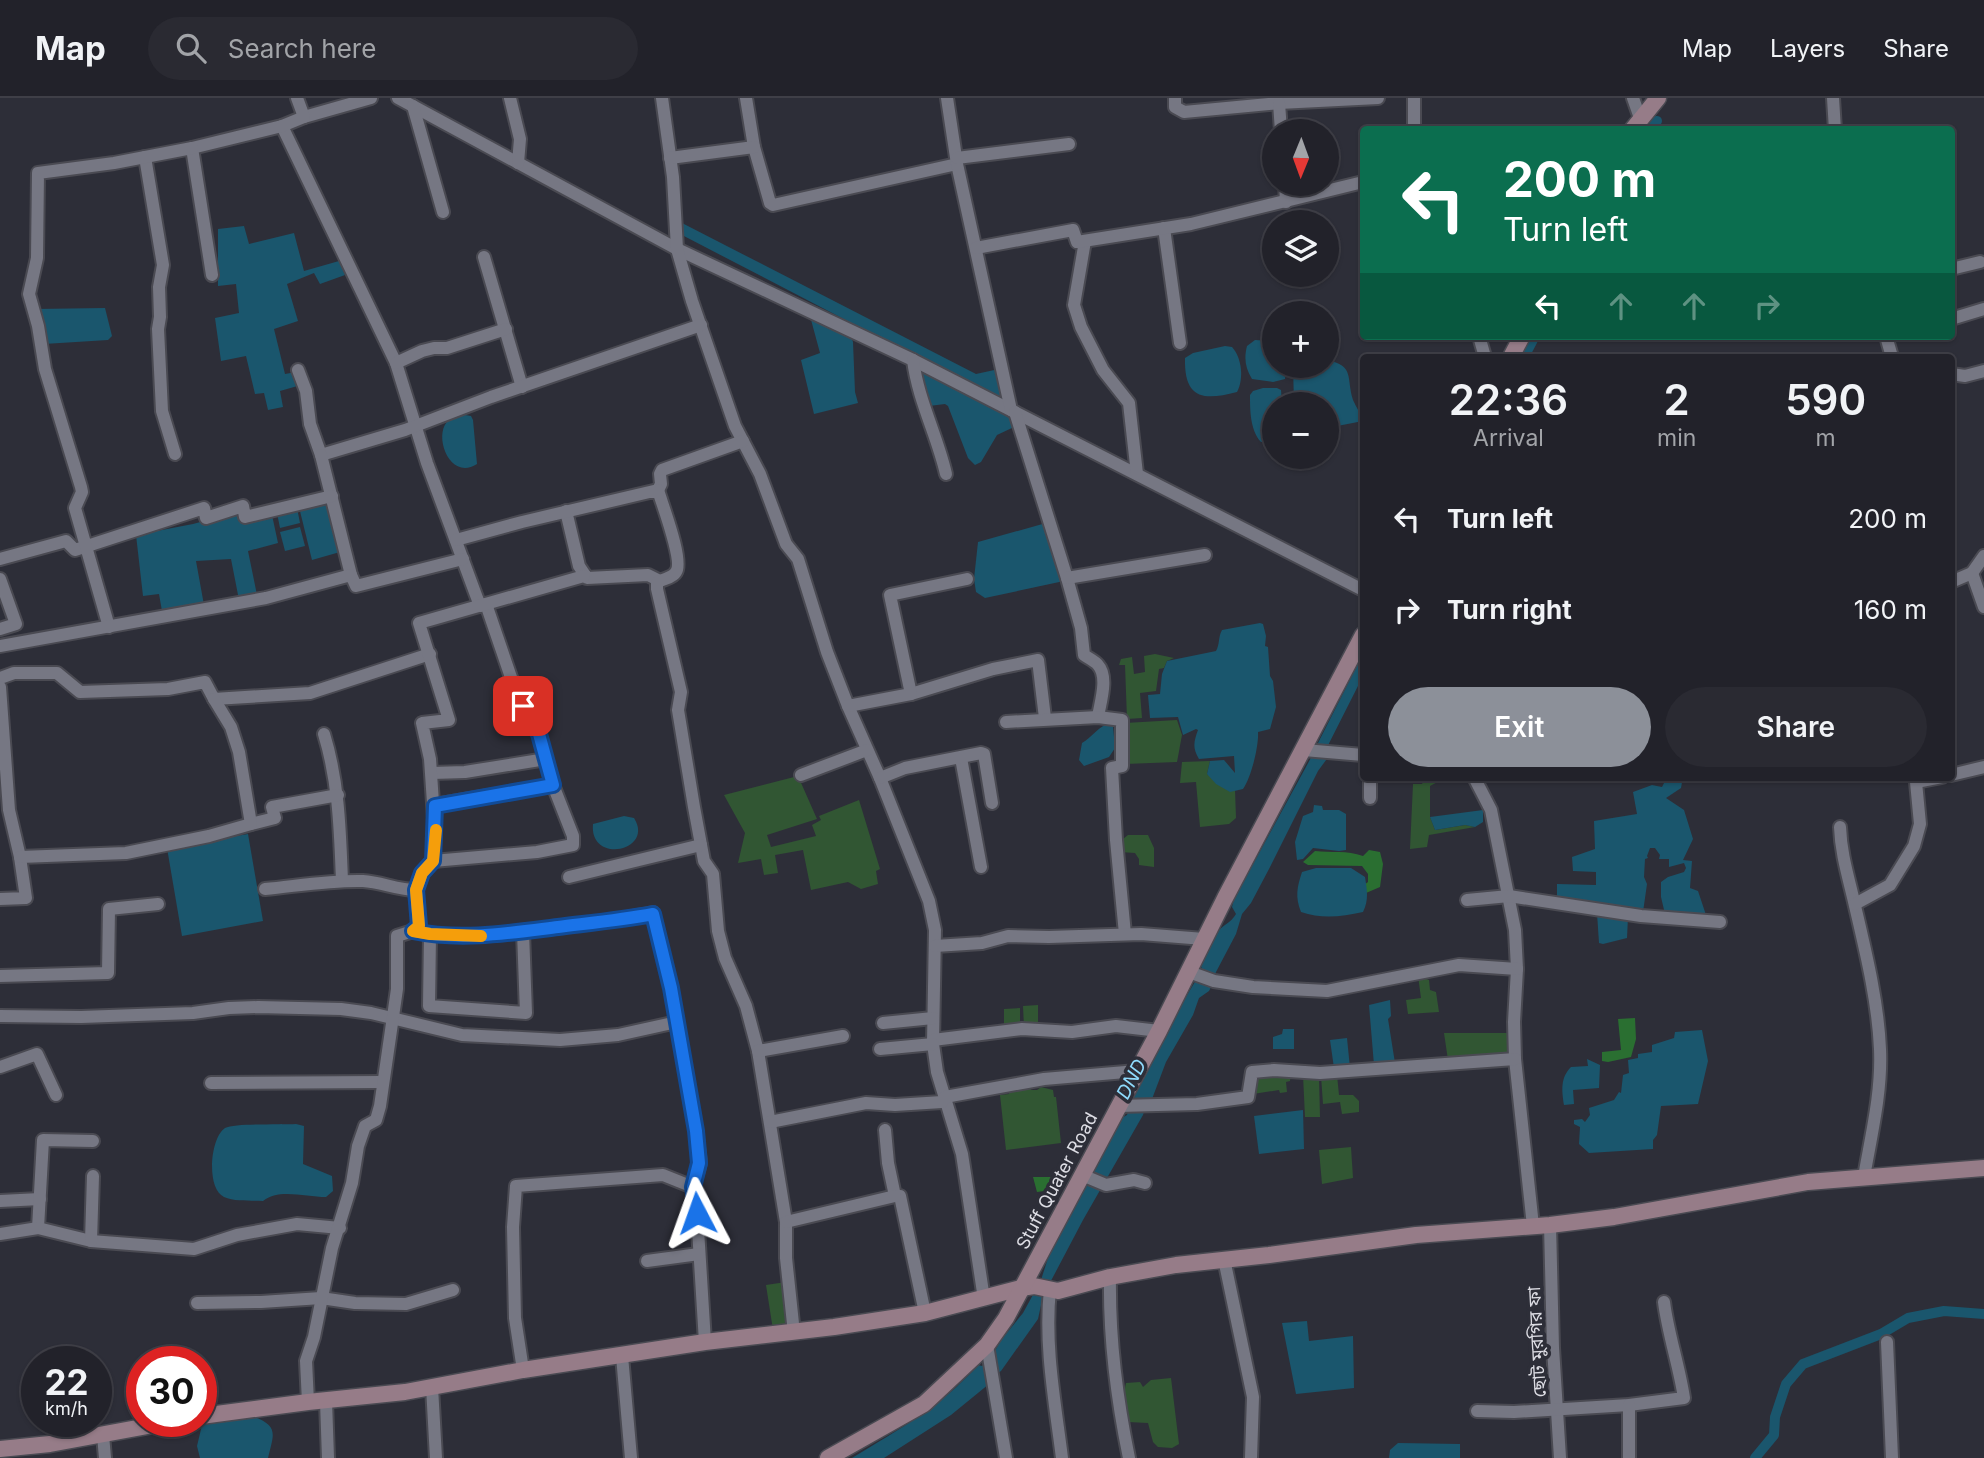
<!DOCTYPE html>
<meta charset="utf-8">
<style>
body{margin:0;font-family:Inter,"Noto Sans Bengali",sans-serif;background:#2a2a32;color:#f1f3f6;height:100vh;display:flex;flex-direction:column;font-size:26px;white-space:nowrap}
*{box-sizing:border-box;margin:0}
p{font-size:23px;color:#a2a4a8}
.icon{flex:none;width:38px;height:38px;fill:none;stroke:currentColor;stroke-width:2;stroke-linecap:round;stroke-linejoin:round}
.map{position:relative;flex:1;overflow:hidden}
.panel{position:absolute;left:1360px;top:256px;width:595px;height:427px;display:flex;flex-direction:column;background:#22222a;border-radius:7px;box-shadow:0 2px 5px #0004,0 0 0 2px #3f3f47}
.panel>*{flex:none}
.hud{position:absolute;left:1360px;top:28px;width:595px;height:214px;border-radius:7px;box-shadow:0 2px 5px #0004,0 0 0 2px #3f3f47;background:#0b6e4f;color:#fff;overflow:hidden}
.needle{width:46px;rotate:181deg}
.controls{position:absolute;left:1262px;top:21px;display:grid;gap:14px}
.controls a{display:grid;place-items:center;width:77px;height:77px;border-radius:50%;background:#22222a;box-shadow:0 2px 5px #0004,0 0 0 2px #3f3f47;font-size:35px}
.speed{position:absolute;left:21px;top:1248px;display:flex;gap:14px;font-size:35px;font-weight:700;text-align:center}
.speed>*{display:grid;place-content:center;width:91px;height:91px;border-radius:50%;background:#22222a;box-shadow:0 2px 5px #0004,0 0 0 2px #3f3f47;line-height:1}
.speed small{font-size:18px;font-weight:400}
.speed .limit{border:10px solid #d22;background:#fff;color:#111}
.pin{position:absolute;display:grid;place-items:center;width:60px;height:60px;color:#fff;margin:-30px;border-radius:14px;box-shadow:0 4px 10px #0006}
.me{position:absolute;width:77px;margin:-38px;rotate:356deg;stroke-linejoin:round;filter:drop-shadow(0 0 5px #0008)}
.turn{display:flex;align-items:center;gap:24px;height:147px;padding:0 28px;font-size:32px}
.turn .icon{width:91px;height:91px;stroke-width:2.5}
.turn b{display:block;font-size:49px;line-height:60px}
.lanes{display:flex;align-items:center;height:66px;padding:0 28px;background:#0003;justify-content:center;gap:35px;direction:ltr}
.lanes .off{opacity:.35}
.eta{display:flex;justify-content:space-evenly;align-items:center;height:119px;text-align:center}
.eta b{font-size:42px;font-weight:600;line-height:49px}
.action{display:flex;gap:14px;margin-top:auto;padding:14px 28px}
.action a{flex:1;height:80px;border-radius:42px;background:#8c9099;color:#fff;font-size:28px;font-weight:600;line-height:80px;text-align:center}
.action a+a{background:#2a2a32;color:#f1f3f6}
ul{padding:0;list-style:none}
li{display:flex;align-items:center;gap:21px;height:91px;padding:0 28px}
li div{flex:1}
li b{display:block;font-size:26px}
li em{font-style:normal}
header{display:flex;align-items:center;gap:42px;box-sizing:border-box;height:98px;padding:0 35px;background:#22222a;border-bottom:2px solid #3f3f47}
header strong{font-size:33px}
nav{display:flex;gap:38px;margin-inline-start:auto;font-size:24px}
.search{width:490px;height:63px;background:#2a2a32;display:flex;align-items:center;gap:18px;box-sizing:border-box;padding:0 24px;border-radius:38px;color:#a2a4a8;font-size:26px}
.map>svg:first-child{display:block}
.green{fill:#315633}
.forest{fill:#2a6f31}
.water{fill:#1a566d}
.lines{fill:none;stroke-linecap:round;stroke-linejoin:round}
.canal{stroke:#1a566d;stroke-width:10}
.street-casing{stroke:#4a4a52;stroke-width:16}
.secondary-casing{stroke:#4a4a52;stroke-width:19}
.street{stroke:#767783;stroke-width:12}
.secondary{stroke:#967c88;stroke-width:16}
.route-casing{stroke:#114b97;stroke-width:18}
.route{stroke:#1a73e8;stroke-width:12}
.slow{stroke:#f59e0b;stroke-width:12}
.labels{text-anchor:middle;stroke-width:7;stroke-linejoin:round;paint-order:stroke}
.street-label{font-size:18px;fill:#dddde4;stroke:#2d2e38}
.water-label{font-size:19px;font-style:italic;fill:#8fdbfd;stroke:#2d2e38}
</style>
<header>
<strong>Map</strong>
<div class="search"><svg class="icon" aria-label="search" viewBox="0 0 24 24"><circle cx="10" cy="10" r="6"/><path d="M15 15l6 6"/></svg>Search here</div>
<nav><a>Map</a><a>Layers</a><a>Share</a></nav>
</header>
<div class="map">
<svg width="1984" height="1360" viewBox="0 0 1984 1360">
<rect width="100%" height="100%" fill="#2d2e38"/>
<g class="green">
<polygon points="1155,556 1174,560 1167,563 1164,570 1159,571 1156,593 1140,595 1142,620 1127,621 1125,567 1119,567 1121,561 1132,559 1134,576 1145,574 1144,558"/>
<polygon points="1177,622 1182,637 1177,664 1125,666 1125,625"/>
<polygon points="1210,663 1207,676 1235,692 1236,720 1229,726 1200,729 1196,684 1180,685 1182,664"/>
<polygon points="798,678 817,721 767,737 771,749 816,738 812,727 821,722 819,718 859,702 880,771 876,773 878,786 861,791 848,784 811,792 803,752 775,757 778,775 764,777 761,761 738,765 745,735 724,697"/>
<polygon points="1425,679 1447,679 1430,688 1430,719 1435,732 1465,727 1475,729 1429,737 1427,749 1410,751 1413,686 1422,686"/>
<polygon points="1128,737 1148,737 1154,750 1154,769 1139,767 1139,761 1135,755 1120,754 1123,741"/>
<polygon points="1418,878 1429,882 1430,892 1436,894 1439,914 1408,916 1406,902 1421,900"/>
<polygon points="1038,907 1038,929 1024,929 1023,908"/>
<polygon points="1020,910 1020,929 1004,930 1004,911"/>
<polygon points="1444,935 1510,935 1511,959 1448,962"/>
<polygon points="1291,976 1290,983 1286,984 1287,994 1280,995 1279,992 1253,996 1253,983 1258,977"/>
<polygon points="1303,977 1319,978 1320,1019 1305,1019"/>
<polygon points="1337,977 1339,997 1353,997 1359,1003 1359,1014 1342,1016 1340,1004 1323,1006 1321,978"/>
<polygon points="1028,985 1031,992 1037,992 1041,989 1053,992 1054,999 1056,999 1061,1045 1006,1052 1000,997 1009,996 1009,990"/>
<polygon points="1351,1049 1353,1080 1322,1086 1319,1052"/>
<polygon points="786,1184 791,1229 773,1232 766,1187"/>
<polygon points="1171,1280 1179,1346 1172,1350 1158,1349 1153,1344 1148,1325 1128,1324 1124,1295 1126,1285 1140,1284 1143,1289 1151,1282"/>
</g>
<g class="forest">
<path d="M1369 752 1380 754 1383 766 1380 789 1366 795 1364 787 1368 784V776L1362 768 1308 767 1303 764 1315 753C1331 755 1347 752 1363 758Z"/>
<polygon points="1635,920 1636,941 1631,959 1608,964 1602,963 1602,954 1621,952 1618,921"/>
<polygon points="1033,1079 1061,1079 1059,1091 1037,1094"/>
</g>
<g class="water">
<polygon points="682,125 976,276 999,271 1005,301 884,242 682,137"/>
<polygon points="244,128 249,146 294,135 304,173 339,163 345,177 320,186 314,175 287,186 298,223 274,231 285,276 296,274 301,287 280,293 283,309 268,312 264,295 255,296 246,258 221,263 215,220 239,215 236,186 218,188 218,131"/>
<polygon points="105,210 112,238 108,242 44,246 35,211"/>
<polygon points="810,218 850,236 853,244 855,294 858,305 814,316 801,262 820,255"/>
<path d="M1255 242 1274 243V268H1286L1285 281 1273 284 1252 281C1245 270 1244 260 1247 248Z"/>
<path d="M1225 248 1232 249C1242 260 1244 281 1237 294 1203 303 1184 301 1185 260L1193 255Z"/>
<path d="M1327 262C1355 268 1346 279 1353 302 1356 309 1361 316 1363 323L1327 330 1326 306H1294L1293 268H1326Z"/>
<polygon points="922,274 1013,320 1014,329 997,337 981,364 975,367 968,360 948,308 945,306 929,308 919,275"/>
<path d="M1263 290H1277L1281 292 1282 306H1274V343L1261 344C1250 332 1250 312 1250 297L1253 293Z"/>
<path d="M465 317 471 318 473 322 477 366C449 384 432 335 449 322 453 319 460 318 465 317Z"/>
<polygon points="327,402 340,454 312,462 299,409"/>
<polygon points="297,410 300,425 280,430 277,415"/>
<polygon points="241,413 272,417 278,445 248,453 257,497 239,502 231,461 196,463 204,507 162,513 159,496 143,498 136,437 193,426"/>
<polygon points="1046,425 1064,483 985,500 976,494 974,481 978,444"/>
<polygon points="300,429 305,448 285,453 280,434"/>
<path d="M1260 525 1263 526 1266 538 1265 548 1268 549 1270 578 1273 583 1276 609 1270 631 1258 634C1259 648 1251 680 1243 691L1230 694 1216 686 1207 676 1210 663 1224 662 1235 675 1234 658 1199 661C1192 650 1194 643 1198 632L1196 631 1183 637 1178 619 1150 620 1148 597 1160 596 1162 576 1167 563 1216 553C1220 546 1218 539 1222 532Z"/>
<path d="M1107 626 1113 628 1115 650 1109 659 1084 668 1079 662 1082 645C1092 639 1096 631 1107 626Z"/>
<path d="M1313 656 1329 658 1318 673 1269 771 1251 805 1242 816 1236 836 1216 874 1212 887 1209 893 1199 900 1193 917 1166 964 1152 1001 1147 1004 1143 1017 1083 1122 1043 1198 1038 1221 1001 1273 989 1281V1286L951 1317 884 1360H852C899 1331 941 1309 978 1267L982 1268 992 1258 1001 1242 1023 1215 1041 1182 1048 1160 1120 1021 1127 1017 1133 1000 1174 919 1202 872 1201 868C1206 857 1210 845 1216 836 1222 827 1231 825 1236 816L1232 809 1234 801Z"/>
<polygon points="1667,679 1683,679 1681,690 1666,700 1684,712 1693,741 1683,762 1692,763 1690,790 1698,793 1707,820 1665,816 1661,799 1661,784 1668,779 1684,774 1686,770 1684,765 1669,769 1669,761 1659,761 1660,757 1655,750 1650,750 1647,758 1648,760 1645,761 1644,779 1647,786 1643,814 1557,802 1557,786 1596,787 1596,774 1573,773 1572,759 1595,751 1594,723 1637,716 1633,694 1652,687 1662,689"/>
<polygon points="1314,707 1322,708 1323,712 1339,712 1346,716 1346,752 1339,753 1313,750 1303,761 1297,762 1295,744 1303,718 1313,714"/>
<polygon points="1483,712 1483,724 1475,729 1465,727 1435,732 1430,719"/>
<path d="M624 718 634 720C655 753 589 767 593 726Z"/>
<polygon points="248,736 263,823 182,838 167,750"/>
<path d="M1316 770H1351L1365 779C1367 792 1369 802 1363 814 1341 819 1321 821 1301 814 1295 799 1297 789 1302 774Z"/>
<polygon points="1597,815 1628,819 1627,840 1603,846 1599,845"/>
<polygon points="1390,902 1391,918 1388,921 1395,965 1374,967 1369,907"/>
<polygon points="1283,931 1294,931 1294,951 1273,951 1273,939 1282,936"/>
<polygon points="1702,932 1708,963 1698,1006 1661,1008 1657,1037 1653,1042 1653,1051 1589,1055 1579,1046 1580,1029 1574,1026 1574,1022 1582,1021 1585,1024 1590,1017 1589,1010 1614,1002 1619,994 1621,995 1623,977 1629,975 1628,962 1638,960 1638,956 1652,954 1652,947 1674,940 1675,934"/>
<polygon points="1347,940 1350,970 1334,970 1330,942"/>
<path d="M1587 961 1600 967 1599 990 1573 992 1574 1006 1564 1007C1562 993 1560 980 1571 969L1588 968Z"/>
<polygon points="1303,1012 1304,1051 1259,1056 1254,1018"/>
<path d="M296 1026 304 1028 303 1066 332 1078 333 1093 326 1099C306 1099 278 1090 263 1103 251 1102 235 1104 224 1099 206 1091 210 1040 225 1030 235 1025 282 1027 296 1026Z"/>
<polygon points="1307,1223 1309,1243 1353,1238 1354,1290 1296,1296 1282,1225"/>
<path d="M252 1318C279 1328 274 1335 268 1360H200L197 1348 203 1323Z"/>
<polygon points="1398,1345 1460,1346 1460,1360 1389,1360 1390,1352"/>
</g>
<g class="lines">
<g class="canal">
<polyline points="1651,32 1657,23"/>
<polyline points="1524,259 1535,238"/>
<polyline points="1317,658 1363,567"/>
<polyline points="1755,1360 1774,1337 1775,1319 1786,1286 1803,1266 1881,1236 1908,1220 1944,1213 1984,1216"/>
</g>
<defs>
<g id="street">
<polyline points="398,0 677,151 913,262 1363,492"/>
<polyline points="510,0 520,41 518,65"/>
<polyline points="662,0 673,79 677,151 692,203 735,328 760,376 786,446 798,461 827,554 848,608 880,680 929,803 935,832 933,946 937,974 962,1056 984,1201"/>
<polyline points="746,0 754,49 770,105 773,107 957,66"/>
<polyline points="947,0 957,66 1011,312"/>
<polyline points="1175,0 1175,9 1184,14 1279,5 1378,0"/>
<polyline points="1414,0 1414,32"/>
<polyline points="1633,0 1640,20"/>
<polyline points="1833,0 1835,32"/>
<polyline points="1279,5 1281,33"/>
<polyline points="413,8 443,114"/>
<polyline points="304,19 371,0"/>
<polyline points="282,28 396,265 427,365 480,508"/>
<polyline points="145,59 163,167 159,189 160,219 158,231 162,313 175,356"/>
<polyline points="670,60 754,49"/>
<polyline points="957,60 1069,46"/>
<polyline points="1285,86 1286,104"/>
<polyline points="1164,130 1180,245"/>
<polyline points="1085,143 1074,207 1081,229 1103,272 1129,305 1137,376"/>
<polyline points="976,150 1073,132 1077,144 1191,126 1363,84"/>
<polyline points="484,159 522,289"/>
<polyline points="1951,171 1980,164"/>
<polyline points="212,177 192,50 282,28 304,19 297,0"/>
<polyline points="1951,221 1984,211"/>
<polyline points="1479,238 1485,259"/>
<polyline points="1886,238 1892,259"/>
<path d="M913 262C918 302 937 337 946 376"/>
<polyline points="396,265 422,253 434,250 447,250 506,231"/>
<polyline points="298,272 306,293 310,326 321,357 405,332 491,299 701,227"/>
<polyline points="1951,276 1965,278 1984,273"/>
<path d="M1015 314 1067 480 1081 530 1084 557C1088 560 1095 563 1098 567 1109 579 1100 605 1098 619"/>
<polyline points="321,357 351,477"/>
<polyline points="658,392 661,386 660,376 662,372 743,343"/>
<polyline points="566,413 579,468 587,480 648,477 660,483"/>
<path d="M456 442 522 424 658 392C662 406 684 463 676 474 672 481 663 480 657 485V491L681 594 678 612 694 709 704 763 713 776 718 833 725 860 746 908 758 953 786 1124V1160L794 1235"/>
<polyline points="0,461 66,443 75,452 204,410 206,420 243,408 245,419 332,398"/>
<polyline points="1972,475 1984,509"/>
<polyline points="1067,480 1205,457"/>
<polyline points="0,481 16,526 0,531"/>
<polyline points="1951,484 1972,475 1984,458"/>
<polyline points="109,529 75,410 82,394 81,389 45,271 38,228 29,196 37,160 38,75 114,65 192,50"/>
<polyline points="0,548 266,500 351,477 356,488 463,461"/>
<polyline points="0,580 14,575 57,575 80,594 168,591 205,584 214,601 310,595 430,556"/>
<polyline points="0,589 9,712 20,759 26,800 0,801"/>
<polyline points="911,596 993,571 1038,562 1045,620"/>
<polyline points="848,608 911,596 890,497 967,481"/>
<polyline points="1006,624 1098,619 1122,622 1122,668 1112,670 1116,742 1125,836"/>
<path d="M324 636C339 685 340 733 342 783"/>
<polyline points="1304,652 1363,657"/>
<polyline points="961,660 981,769"/>
<polyline points="432,675 465,674 546,661"/>
<polyline points="801,677 867,652"/>
<polyline points="1951,677 1984,669"/>
<polyline points="1474,679 1491,712 1515,832 1517,871 1514,924 1515,961 1533,1128"/>
<polyline points="880,680 905,670 981,655 984,656 992,705"/>
<polyline points="1370,700 1370,679"/>
<polyline points="435,707 553,687 539,636 517,597 486,506"/>
<polyline points="251,726 275,720 272,709 338,697"/>
<path d="M1840 729C1841 757 1849 781 1855 808 1866 855 1878 904 1880 951 1882 994 1871 1038 1864 1079"/>
<polyline points="20,759 126,755 209,738 251,726 239,654 231,629 214,601"/>
<polyline points="433,763 537,754 573,747 573,738 553,687"/>
<polyline points="569,779 701,747"/>
<path d="M265 791C297 788 330 782 363 783 381 784 398 792 416 792"/>
<polyline points="1467,802 1509,798 1641,818 1720,824"/>
<polyline points="1855,806 1890,787 1914,748 1920,726 1916,684 1942,679"/>
<path d="M413 833C461 843 510 835 558 829 590 825 621 822 653 815L671 890 696 1033 700 1065 693 1089 697 1115 705 1244"/>
<polyline points="430,836 429,908 526,915 523,834"/>
<polyline points="935,848 982,845 1008,838 1049,839 1141,836 1204,841"/>
<polyline points="1189,874 1214,883 1253,889 1327,893 1459,867 1517,871"/>
<polyline points="0,878 108,875 109,811 158,806"/>
<polyline points="0,918 81,919 193,915 229,910 258,909 341,911 371,915 462,937 560,942 618,937 677,924"/>
<polyline points="883,925 933,920"/>
<polyline points="933,942 1022,931 1072,934 1116,928 1159,933"/>
<polyline points="880,951 933,946"/>
<polyline points="758,953 843,938"/>
<polyline points="0,969 37,956 56,997"/>
<polyline points="211,985 382,984"/>
<polyline points="1118,1008 1197,1006 1248,999 1252,974 1274,972 1320,975 1515,961"/>
<polyline points="770,1024 866,1005 895,1007 942,1004 945,999 1044,981 1137,973"/>
<polyline points="885,1032 888,1065 895,1098 900,1098 925,1215"/>
<polyline points="1082,1077 1106,1087 1134,1082 1145,1085"/>
<polyline points="0,1103 40,1101"/>
<polyline points="786,1124 895,1098"/>
<polyline points="1550,1127 1553,1250 1560,1360"/>
<polyline points="38,1130 43,1042 93,1043"/>
<polyline points="0,1136 38,1130 91,1143 194,1151 237,1137 297,1126 340,1130"/>
<polyline points="91,1143 93,1078"/>
<polyline points="1224,1161 1253,1299 1251,1360"/>
<polyline points="647,1163 699,1156"/>
<path d="M1110 1179C1109 1239 1117 1302 1129 1360"/>
<path d="M1050 1191C1044 1247 1055 1304 1062 1360"/>
<polyline points="197,1205 261,1204 321,1200 355,1205 406,1206 453,1192"/>
<polyline points="1887,1244 1892,1360"/>
<polyline points="987,1247 1006,1360"/>
<polyline points="622,1258 631,1360"/>
<polyline points="523,1272 515,1220 513,1129 516,1088 663,1077 693,1089"/>
<polyline points="432,1289 436,1360"/>
<polyline points="326,1303 328,1360"/>
<polyline points="308,1304 306,1263 314,1239 332,1150 352,1085 358,1048 365,1028 376,1022 380,1008 397,891 397,838 413,833 419,828 416,792 422,775 433,763 435,734 430,661 422,625 449,622 419,525 584,478"/>
<path d="M1477 1313 1514 1314 1629 1307 1684 1300C1679 1267 1668 1236 1664 1204"/>
<polyline points="103,1337 105,1360"/>
<polyline points="1629,1360 1629,1307"/>
</g>
<g id="secondary">
<polyline points="1632,32 1658,0"/>
<polyline points="1511,259 1522,238"/>
<polyline points="201,1318 308,1304 405,1294 523,1272 705,1244 834,1229 925,1215 1021,1190 1034,1188 1058,1193 1110,1179 1176,1167 1269,1157 1416,1137 1550,1127 1614,1119 1808,1084 1984,1070"/>
<polyline points="0,1351 50,1346 175,1323"/>
<polyline points="828,1360 924,1306 987,1247 1006,1220 1159,933 1225,800 1363,537"/>
</g>
</defs>
<use href="#street" class="street-casing"/>
<use href="#secondary" class="secondary-casing"/>
<use href="#street" class="street"/>
<use href="#secondary" class="secondary"/>
</g>
<g class="lines">
<defs>
<path id="route" d="M523 608 539 636 553 687 435 708 433 763 422 775 416 792 419 828 413 833C461 843 510 835 558 829 590 825 621 822 653 816L671 890 696 1033 699 1065 693 1089 697 1115"/>
</defs>
<use href="#route" class="route-casing"/>
<use href="#route" class="route"/>
<polyline class="slow" points="436,732 433,763 422,775 416,792 419,828 413,833 430,836 481,838"/>
</g>
<g class="labels">
<g class="street-label">
<text transform="translate(1057 1083) rotate(-62)" y="6">Stuff Quater Road</text>
<text transform="translate(1537 1244) rotate(-93)" y="6">ছোট মুরগির ফা</text>
</g>
<g class="water-label">
<text transform="translate(1131 981) rotate(-62)" y="7">DND</text>
</g>
</g>
</svg>
<div class="controls">
<a><svg class="needle" viewBox="-14 -14 28 28"><path d="M0-13l5 13h-10z" fill="#e53935"/><path d="M0 13l5-13h-10z" fill="#a2a4a8"/></svg></a>
<a><svg class="icon" aria-label="layers" viewBox="0 0 24 24"><path d="M12 4l9 5-9 5-9-5zM3 14l9 5 9-5"/></svg></a>
<a>+</a>
<a>−</a>
</div>
<div class="speed"><div>22<small>km/h</small></div><div class="limit">30</div></div>
<div class="pin" style="left:523px;top:608px;background:#d93025"><svg class="icon" aria-label="arrive" viewBox="0 0 24 24"><path d="M6 21V4h12l-3 4 3 4H6"/></svg></div>
<svg class="me" style="left:697px;top:1115px" viewBox="-20 -20 40 40"><path d="M0-17L14 15 0 8-14 15z" fill="#1a73e8" stroke="#fff" stroke-width="4"/></svg>
<div class="hud">
<div class="turn"><svg class="icon" aria-label="left" viewBox="0 0 24 24"><path d="M17 20v-9H6M10 6l-5 5 5 5"/></svg><div><b>200 m</b>Turn left</div></div>
<div class="lanes"><svg class="icon" aria-label="left" viewBox="0 0 24 24"><path d="M17 20v-9H6M10 6l-5 5 5 5"/></svg><svg class="icon off" aria-label="ahead" viewBox="0 0 24 24"><path d="M12 20V5M6 11l6-6 6 6"/></svg><svg class="icon off" aria-label="ahead" viewBox="0 0 24 24"><path d="M12 20V5M6 11l6-6 6 6"/></svg><svg class="icon off" aria-label="right" viewBox="0 0 24 24"><path d="M7 20v-9h11M14 6l5 5-5 5"/></svg></div>
</div>
<section class="panel">
<div class="eta">
<div><b>22:36</b><p>Arrival</p></div>
<div><b>2</b><p>min</p></div>
<div><b>590</b><p>m</p></div>
</div>
<ul>
<li><svg class="icon" aria-label="left" viewBox="0 0 24 24"><path d="M17 20v-9H6M10 6l-5 5 5 5"/></svg><div><b>Turn left</b></div><em>200 m</em></li>
<li><svg class="icon" aria-label="right" viewBox="0 0 24 24"><path d="M7 20v-9h11M14 6l5 5-5 5"/></svg><div><b>Turn right</b></div><em>160 m</em></li>
</ul>
<div class="action"><a>Exit</a><a>Share</a></div>
</section>
</div>
